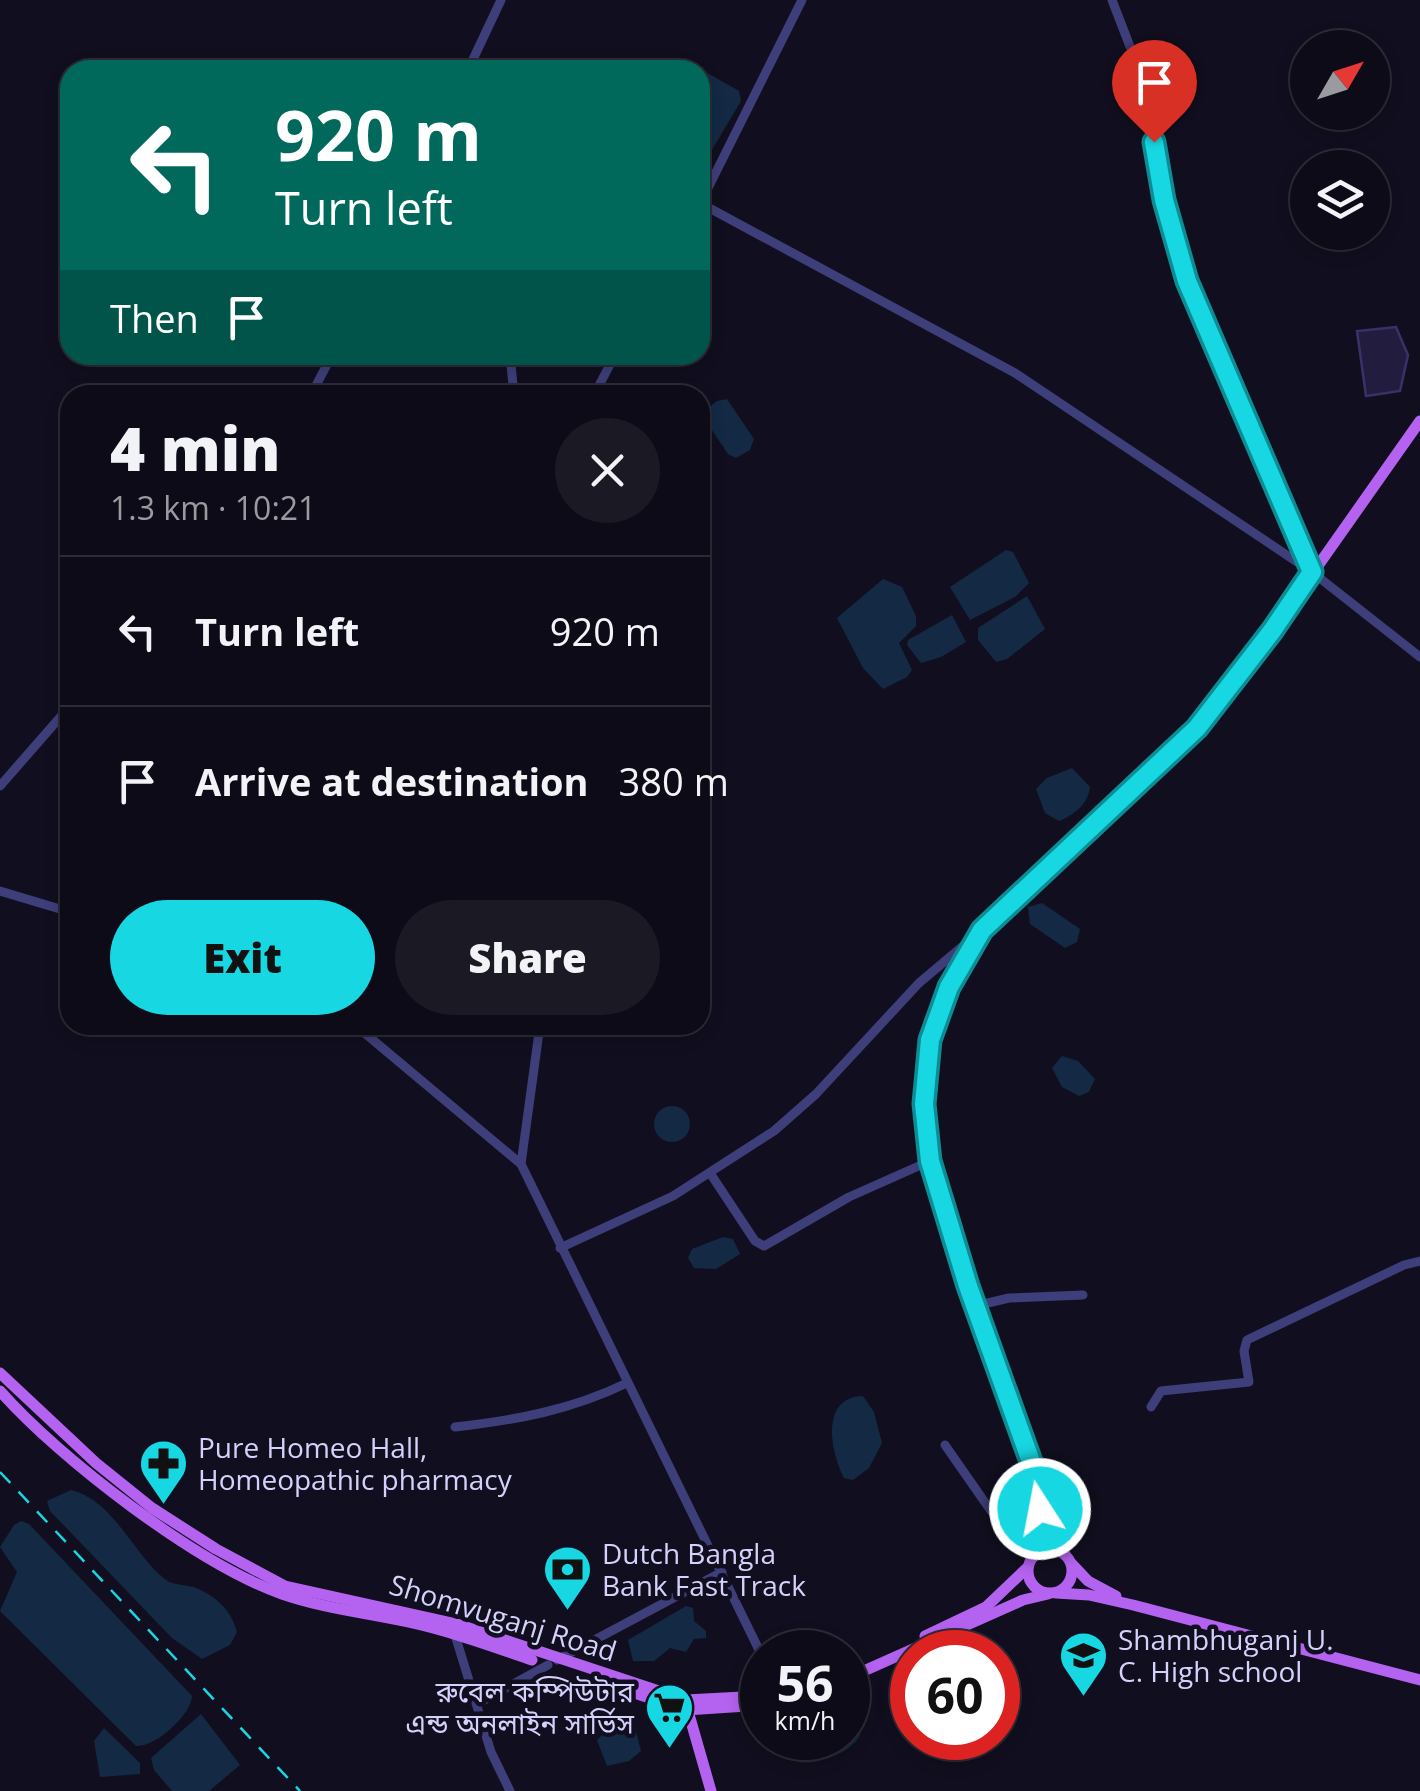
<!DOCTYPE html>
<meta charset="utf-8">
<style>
body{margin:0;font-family:"Open Sans","Noto Sans Bengali",sans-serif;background:#1b1924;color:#f1f3f6;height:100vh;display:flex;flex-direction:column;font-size:38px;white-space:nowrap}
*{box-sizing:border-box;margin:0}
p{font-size:32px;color:#9a9ba1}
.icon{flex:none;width:55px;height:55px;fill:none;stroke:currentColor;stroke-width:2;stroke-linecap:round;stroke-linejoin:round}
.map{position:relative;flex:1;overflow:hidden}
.side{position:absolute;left:60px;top:385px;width:650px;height:650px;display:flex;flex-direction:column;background:#0d0b17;border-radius:30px;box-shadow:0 5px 15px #0003,0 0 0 2px #2d2b36}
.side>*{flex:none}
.guide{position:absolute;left:60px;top:60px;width:650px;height:305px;border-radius:30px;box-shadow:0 5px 15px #0003,0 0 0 2px #2d2b36;background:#00695c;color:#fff;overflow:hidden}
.needle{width:65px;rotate:51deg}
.fabs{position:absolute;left:1290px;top:30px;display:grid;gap:20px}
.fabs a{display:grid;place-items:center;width:100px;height:100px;border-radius:50%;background:#0d0b17;box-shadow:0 5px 15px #0003,0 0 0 2px #2d2b36;font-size:50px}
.speed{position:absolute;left:740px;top:1630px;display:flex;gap:20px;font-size:50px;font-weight:700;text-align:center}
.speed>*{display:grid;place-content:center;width:130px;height:130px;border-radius:50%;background:#0d0b17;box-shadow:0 5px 15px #0003,0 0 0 2px #2d2b36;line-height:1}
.speed small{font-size:25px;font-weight:400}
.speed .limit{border:15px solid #d22;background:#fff;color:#111}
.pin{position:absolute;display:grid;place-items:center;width:85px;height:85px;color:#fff;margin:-102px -42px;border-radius:50% 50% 50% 0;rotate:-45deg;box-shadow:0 0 10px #0007}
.pin .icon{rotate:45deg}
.me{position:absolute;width:110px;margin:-55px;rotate:349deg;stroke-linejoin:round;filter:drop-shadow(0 0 8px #0008)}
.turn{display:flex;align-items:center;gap:35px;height:210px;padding:0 50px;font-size:45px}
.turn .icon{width:130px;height:130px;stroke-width:2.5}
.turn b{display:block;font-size:70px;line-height:85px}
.then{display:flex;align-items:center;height:95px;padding:0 50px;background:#0003;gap:20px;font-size:38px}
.round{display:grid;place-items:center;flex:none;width:105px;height:105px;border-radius:52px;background:#1b1924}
.head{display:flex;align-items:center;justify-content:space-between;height:170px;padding:0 50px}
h1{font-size:60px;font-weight:800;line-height:75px}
.button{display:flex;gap:20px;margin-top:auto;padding:20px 50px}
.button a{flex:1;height:115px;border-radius:60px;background:#16d7e2;color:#111;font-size:40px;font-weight:800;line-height:115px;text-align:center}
.button a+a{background:#1b1924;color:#f1f3f6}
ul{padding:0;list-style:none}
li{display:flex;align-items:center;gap:30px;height:150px;padding:0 50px;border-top:2px solid #2d2b36}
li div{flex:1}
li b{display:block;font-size:38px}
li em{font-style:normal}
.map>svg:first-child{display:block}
.water{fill:#132944}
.building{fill:#221d3e;stroke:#393168;stroke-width:2.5}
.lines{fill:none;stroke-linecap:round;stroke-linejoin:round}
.minor{stroke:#3e3f7a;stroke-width:9}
.major{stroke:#b463f0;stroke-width:11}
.rail{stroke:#16d7e2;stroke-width:2.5;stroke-dasharray:15 12;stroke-linecap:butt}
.route-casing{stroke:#0e8c93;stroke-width:25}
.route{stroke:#16d7e2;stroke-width:18}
.labels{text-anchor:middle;stroke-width:9;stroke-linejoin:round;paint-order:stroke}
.poi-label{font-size:28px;fill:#d4d1fb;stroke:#110f1f;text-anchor:start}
.street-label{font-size:28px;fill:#d4d1fb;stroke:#110f1f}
</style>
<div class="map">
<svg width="1420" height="1791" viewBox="0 0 1420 1791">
<rect width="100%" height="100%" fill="#110f1f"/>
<g class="water">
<polygon points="704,71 739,91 741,101 700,170 700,73"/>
<polygon points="727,399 754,439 750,450 736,458 728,454 701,414 717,401"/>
<polygon points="1006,550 1013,552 1029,583 1015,597 970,620 950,587"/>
<polygon points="883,579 902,587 916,616 916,626 899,643 912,670 907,677 883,689 863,668 837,618"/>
<polygon points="1027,596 1045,629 1007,659 996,662 978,640 978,628"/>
<polygon points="952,615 966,642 941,657 921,663 907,645 908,640"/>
<path d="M1072 768 1090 787C1088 804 1074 815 1059 821L1045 813 1036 789 1047 778Z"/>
<polygon points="1042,903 1080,929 1077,942 1065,948 1030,924 1028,907"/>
<polygon points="1062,1056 1078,1061 1095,1079 1089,1092 1079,1096 1062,1087 1052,1068"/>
<circle cx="672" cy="1124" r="18"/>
<polygon points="723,1237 733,1239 740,1254 716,1269 694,1268 688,1258 692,1249"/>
<path d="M863 1396 874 1412 882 1443 869 1468 853 1480 844 1478C830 1451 820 1397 863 1396Z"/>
<path d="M71 1490C115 1501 132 1554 166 1580 175 1586 186 1584 196 1588 216 1596 232 1611 237 1632L230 1645 202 1659 172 1638 50 1511 47 1501Z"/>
<path d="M21 1521 29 1524 192 1696C191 1715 156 1747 136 1746L0 1611 17 1572 0 1547 14 1525Z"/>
<polygon points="686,1606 693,1608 694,1621 706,1631 706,1638 694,1639 686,1652 670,1648 654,1661 633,1661 628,1640"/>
<polygon points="201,1714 240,1765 209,1791 172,1791 154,1770 151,1758"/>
<path d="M848 1719 855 1722 861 1731C859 1750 817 1766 799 1762L796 1751 799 1738H848Z"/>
<polygon points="627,1723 635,1727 641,1751 629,1761 607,1766 597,1740 607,1730"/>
<polygon points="104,1728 140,1763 140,1774 100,1777 94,1741"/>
</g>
<polygon class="building" points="1396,327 1408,355 1400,391 1366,396 1357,331"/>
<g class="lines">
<g class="minor">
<polyline points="1112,0 1143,80 1164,200 1187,281 1311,571"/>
<polyline points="468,70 501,0"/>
<polyline points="700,203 1015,373 1312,572 1420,657"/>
<polyline points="700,204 802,0"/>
<polyline points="510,355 514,395"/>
<polyline points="311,395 332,355"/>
<polyline points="594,395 615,355"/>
<polyline points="0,786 70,706"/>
<polyline points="0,891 70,912"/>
<polyline points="355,1025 521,1164 762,1656"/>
<polyline points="521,1164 540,1025"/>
<polyline points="710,1173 755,1241 764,1246 849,1197 930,1161"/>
<polyline points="560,1248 673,1196 774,1131 816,1094 919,983 976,935"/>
<polyline points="975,1306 1009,1298 1083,1295"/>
<polyline points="1151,1407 1161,1391 1249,1382 1244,1351 1247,1340 1404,1265 1420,1261"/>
<path d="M455 1427C517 1420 571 1410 627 1383"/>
<polyline points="945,1445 991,1511 1034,1550"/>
<polyline points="455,1635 491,1752 510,1791"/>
<polyline points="557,1660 722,1572"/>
<polyline points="477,1704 548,1665"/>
</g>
<g class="major">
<polyline points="0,1373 96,1463 152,1508 216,1549 285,1586 457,1624 686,1700 762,1696"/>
<path d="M0 1391C60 1459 197 1564 282 1594 322 1608 367 1613 408 1622 450 1631 491 1646 532 1660"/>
<circle cx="1050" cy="1571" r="22"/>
<polyline points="1065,1555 968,1286 930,1161 924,1104 930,1040 949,987 982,930 1197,728 1272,631 1420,421"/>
<polyline points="1031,1558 1039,1498"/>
<polyline points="1071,1563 1088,1581 1116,1596"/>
<polyline points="1056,1593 1089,1595 1133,1605 1420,1680"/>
<polyline points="925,1636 986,1607 1028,1567"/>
<polyline points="848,1678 1023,1600 1048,1594"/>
<polyline points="616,1687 686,1710 762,1705"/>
<polyline points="686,1704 711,1791"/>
</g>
<polyline class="rail" points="0,1472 300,1791"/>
</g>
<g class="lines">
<defs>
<polyline id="route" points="1040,1509 1039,1484 968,1286 930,1161 924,1104 930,1040 949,987 982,930 1197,728 1272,631 1312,572 1187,281 1164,200 1154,142"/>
</defs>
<use href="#route" class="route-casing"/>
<use href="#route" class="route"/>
</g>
<defs>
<symbol id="pharmacy-pin" viewBox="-11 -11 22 30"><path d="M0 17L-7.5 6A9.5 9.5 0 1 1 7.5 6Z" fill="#16d7e2" stroke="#110f1f"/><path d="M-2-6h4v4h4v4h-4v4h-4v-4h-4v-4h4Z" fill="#111"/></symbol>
<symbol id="bank-pin" viewBox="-11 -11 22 30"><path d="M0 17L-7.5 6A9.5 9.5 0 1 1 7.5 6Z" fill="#16d7e2" stroke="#110f1f"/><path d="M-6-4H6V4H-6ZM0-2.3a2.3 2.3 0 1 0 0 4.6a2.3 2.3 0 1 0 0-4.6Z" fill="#111"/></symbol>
<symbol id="school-pin" viewBox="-11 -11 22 30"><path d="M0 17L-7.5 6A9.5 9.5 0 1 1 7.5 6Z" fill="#16d7e2" stroke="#110f1f"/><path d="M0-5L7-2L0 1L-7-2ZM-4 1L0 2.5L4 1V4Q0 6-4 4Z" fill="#111"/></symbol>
<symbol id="supermarket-pin" viewBox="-11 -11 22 30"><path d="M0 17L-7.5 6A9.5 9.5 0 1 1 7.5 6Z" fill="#16d7e2" stroke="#110f1f"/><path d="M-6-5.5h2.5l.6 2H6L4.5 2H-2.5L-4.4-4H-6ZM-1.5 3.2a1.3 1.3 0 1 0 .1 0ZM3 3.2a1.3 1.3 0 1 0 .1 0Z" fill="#111"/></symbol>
</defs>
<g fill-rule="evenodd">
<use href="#pharmacy-pin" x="136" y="1436" width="55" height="75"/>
<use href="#bank-pin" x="540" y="1542" width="55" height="75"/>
<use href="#school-pin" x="1056" y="1628" width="55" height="75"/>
<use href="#supermarket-pin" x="642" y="1680" width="55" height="75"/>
</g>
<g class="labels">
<g class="poi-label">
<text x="198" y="1458">Pure Homeo Hall,<tspan x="198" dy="32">Homeopathic pharmacy</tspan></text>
<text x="602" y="1564">Dutch Bangla<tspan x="602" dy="32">Bank Fast Track</tspan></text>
<text x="1118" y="1650">Shambhuganj U.<tspan x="1118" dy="32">C. High school</tspan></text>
<text x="634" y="1702" text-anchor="end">রুবেল কম্পিউটার<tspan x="634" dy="32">এন্ড অনলাইন সার্ভিস</tspan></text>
</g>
<g class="street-label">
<text transform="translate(503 1618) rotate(17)" y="10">Shomvuganj Road</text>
</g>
</g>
</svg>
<div class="fabs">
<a><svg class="needle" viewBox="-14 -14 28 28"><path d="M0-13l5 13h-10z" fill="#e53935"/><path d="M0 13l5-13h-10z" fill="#9a9ba1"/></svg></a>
<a><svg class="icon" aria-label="layers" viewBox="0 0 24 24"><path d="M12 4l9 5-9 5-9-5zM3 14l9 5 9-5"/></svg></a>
</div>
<div class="speed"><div>56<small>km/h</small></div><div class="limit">60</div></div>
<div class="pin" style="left:1154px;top:142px;background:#d93025"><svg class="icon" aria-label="arrive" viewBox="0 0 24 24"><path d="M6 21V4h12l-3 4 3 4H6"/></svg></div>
<svg class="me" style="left:1040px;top:1509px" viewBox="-20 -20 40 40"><circle r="17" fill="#16d7e2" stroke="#fff" stroke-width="3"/><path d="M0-11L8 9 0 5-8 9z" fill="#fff"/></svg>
<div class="guide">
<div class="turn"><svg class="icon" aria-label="left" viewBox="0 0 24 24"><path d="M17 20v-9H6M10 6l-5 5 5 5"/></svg><div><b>920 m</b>Turn left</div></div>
<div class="then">Then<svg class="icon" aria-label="arrive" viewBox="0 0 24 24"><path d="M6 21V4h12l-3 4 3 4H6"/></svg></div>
</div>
<section class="side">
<div class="head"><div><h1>4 min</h1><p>1.3 km · 10:21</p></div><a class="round"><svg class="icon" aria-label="close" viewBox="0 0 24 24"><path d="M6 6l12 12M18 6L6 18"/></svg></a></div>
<ul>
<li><svg class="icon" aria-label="left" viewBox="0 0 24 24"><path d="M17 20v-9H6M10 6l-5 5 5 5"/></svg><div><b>Turn left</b></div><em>920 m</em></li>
<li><svg class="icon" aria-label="arrive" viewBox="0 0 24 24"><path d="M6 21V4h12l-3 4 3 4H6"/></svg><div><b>Arrive at destination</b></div><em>380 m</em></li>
</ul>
<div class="button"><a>Exit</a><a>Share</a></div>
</section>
</div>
